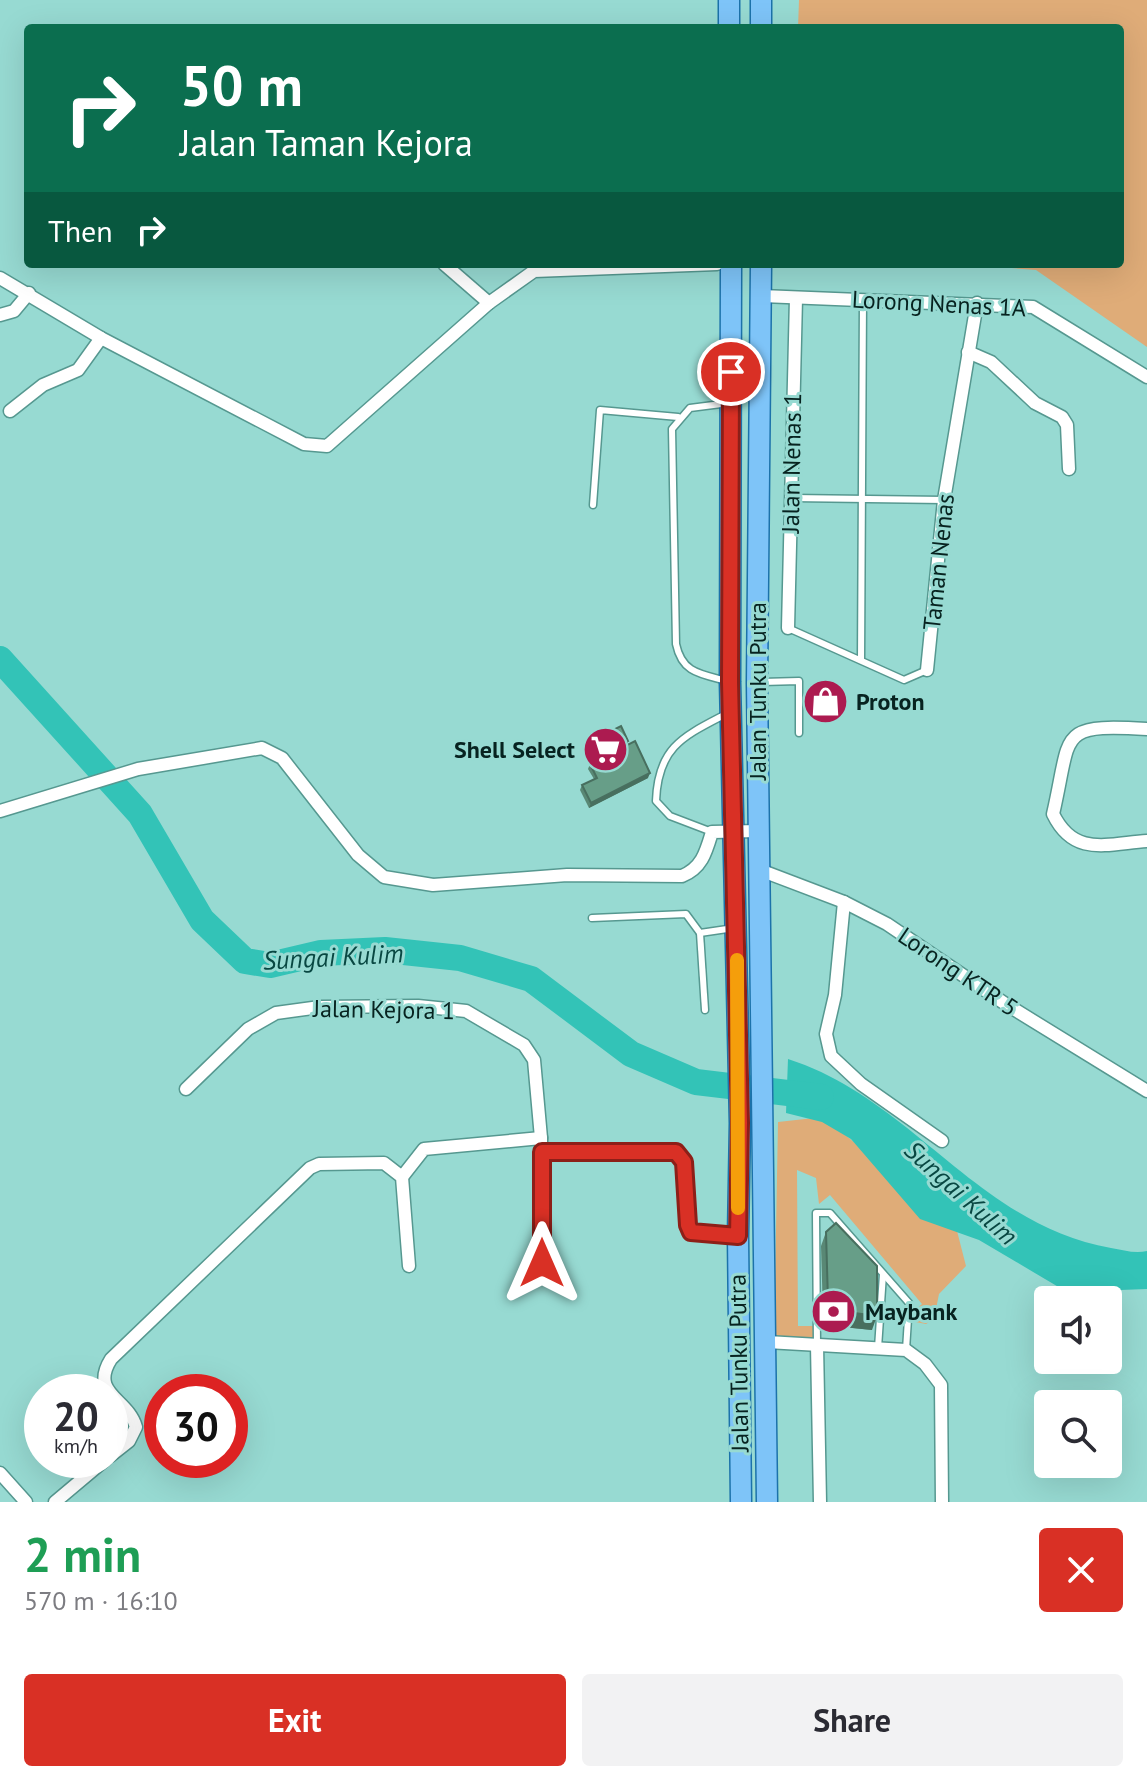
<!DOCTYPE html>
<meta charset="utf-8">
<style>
body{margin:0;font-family:"PT Sans",sans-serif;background:#f2f2f3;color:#2b2b33;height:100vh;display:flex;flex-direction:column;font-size:30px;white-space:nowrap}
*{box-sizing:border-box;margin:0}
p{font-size:26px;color:#7c7c81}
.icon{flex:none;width:44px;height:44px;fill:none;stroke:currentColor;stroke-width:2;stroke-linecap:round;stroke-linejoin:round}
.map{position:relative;height:1502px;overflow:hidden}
.details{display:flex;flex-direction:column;background:#fff;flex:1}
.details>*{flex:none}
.hud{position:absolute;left:24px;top:24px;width:1100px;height:244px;border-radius:8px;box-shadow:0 8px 32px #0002;background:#0b6e4f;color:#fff;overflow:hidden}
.fabs{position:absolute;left:1034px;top:1286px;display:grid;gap:16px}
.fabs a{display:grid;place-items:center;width:88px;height:88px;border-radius:8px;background:#fff;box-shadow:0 8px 32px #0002;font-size:40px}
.speed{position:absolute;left:24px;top:1374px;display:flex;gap:16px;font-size:40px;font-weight:700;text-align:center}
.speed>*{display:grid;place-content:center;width:104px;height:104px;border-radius:50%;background:#fff;box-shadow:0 8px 32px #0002;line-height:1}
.speed small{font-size:20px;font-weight:400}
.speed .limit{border:12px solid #d22;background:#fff;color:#111}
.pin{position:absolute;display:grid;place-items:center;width:68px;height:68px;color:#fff;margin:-34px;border:4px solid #fff;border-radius:50%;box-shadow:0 2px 8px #0007}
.me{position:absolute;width:88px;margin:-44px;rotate:0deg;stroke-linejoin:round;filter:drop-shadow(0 0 6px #0008)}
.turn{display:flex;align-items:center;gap:28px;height:168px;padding:0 24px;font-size:36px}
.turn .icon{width:104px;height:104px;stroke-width:2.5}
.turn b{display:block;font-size:56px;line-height:68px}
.then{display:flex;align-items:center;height:76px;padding:0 24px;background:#0003;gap:16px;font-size:30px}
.round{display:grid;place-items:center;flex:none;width:84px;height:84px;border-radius:8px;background:#f2f2f3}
.head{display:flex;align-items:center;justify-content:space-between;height:136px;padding:0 24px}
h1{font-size:48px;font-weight:700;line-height:60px;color:#1e9e55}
.primary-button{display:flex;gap:16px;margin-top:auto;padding:16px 24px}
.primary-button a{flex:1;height:92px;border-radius:8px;background:#d93025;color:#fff;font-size:32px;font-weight:700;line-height:92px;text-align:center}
.primary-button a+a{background:#f2f2f3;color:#2b2b33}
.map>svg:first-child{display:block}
.green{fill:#dfac78}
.water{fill:#33c3b7}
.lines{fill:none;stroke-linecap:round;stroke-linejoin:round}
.river{stroke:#33c3b7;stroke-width:26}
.service-casing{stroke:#569890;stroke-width:9}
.minor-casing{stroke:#569890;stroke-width:15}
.primary-casing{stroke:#1c72aa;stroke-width:23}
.service{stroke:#fff;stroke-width:6}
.minor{stroke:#fff;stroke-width:12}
.primary{stroke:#7ec4f8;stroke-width:20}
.wall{fill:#598875}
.shaded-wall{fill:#486f5f}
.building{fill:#679e88;stroke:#486f5f;stroke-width:2}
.route-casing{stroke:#8d1f18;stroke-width:20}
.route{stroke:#d93025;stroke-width:14}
.slow{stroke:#f59e0b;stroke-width:14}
.labels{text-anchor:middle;stroke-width:6;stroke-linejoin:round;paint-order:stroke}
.street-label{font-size:24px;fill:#072320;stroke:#97dad2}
.poi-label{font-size:24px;font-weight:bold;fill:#072320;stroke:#97dad2;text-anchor:start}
.water-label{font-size:26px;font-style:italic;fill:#084742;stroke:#97dad2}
</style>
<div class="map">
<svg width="1147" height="1502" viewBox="0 0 1147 1502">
<rect width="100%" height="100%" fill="#97dad2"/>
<g class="green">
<polygon points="799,0 1147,0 1147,347 1036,270 961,264 1120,264 1120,28 798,28"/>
<polygon points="814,1118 830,1124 849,1138 957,1231 966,1266 939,1294 934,1319 926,1324 910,1321 912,1313 922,1304 830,1195 819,1204 816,1178 797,1170 798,1326 817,1326 817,1345 774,1341 778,1122"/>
</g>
<path class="water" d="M788 1059C913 1099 978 1225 1111 1248 1123 1250 1135 1254 1147 1251V1289L1067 1292 979 1240 920 1219 851 1139 822 1122 786 1113Z"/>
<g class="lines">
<polyline class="river" points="0,659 140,814 202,920 245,961 270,965 321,953 385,950 460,958 531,979 631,1054 696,1082 821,1097"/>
<defs>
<g id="service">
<polyline points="792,498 944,500"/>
<polyline points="593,505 600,410 678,417"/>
<polyline points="788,628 904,680 927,670"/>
<polyline points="861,660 863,299"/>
<path d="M727 681C700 674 682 673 676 644L672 429 690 408 729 403"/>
<polyline points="761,682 799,681 799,733"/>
<path d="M712 832 670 816 656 801C658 746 684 736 728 713"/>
<polyline points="592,918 686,914 700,933 734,928"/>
<polyline points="700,933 705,1010"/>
<polyline points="817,1345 816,1213 830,1213 909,1303 906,1350"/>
<polyline points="878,1348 883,1274"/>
</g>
<g id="minor">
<polyline points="444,264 489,303"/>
<polyline points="0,278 101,338 304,444 327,446 489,303 534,271 717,264"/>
<polyline points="761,296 1033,307 1147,377"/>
<polyline points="0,315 14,311 29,293"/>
<polyline points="968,352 991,362 1035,403 1062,417 1067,425 1069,469"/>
<polyline points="10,411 43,385 78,370 101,338"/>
<polyline points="788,628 796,298"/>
<polyline points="927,670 944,500 977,303"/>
<path d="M1147 729C1056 724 1072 732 1053 814 1074 857 1106 844 1147 841"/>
<path d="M0 811 138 769 262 748 282 758 358 855 384 877 433 885 567 875 682 876C702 868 706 852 712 832L758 831"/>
<polyline points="760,870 844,902 887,924 1004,1003 1147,1091"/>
<polyline points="844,902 835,995 826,1034 831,1056 861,1084 942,1141"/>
<polyline points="186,1089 248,1029 276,1013 320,1007 418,1006 466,1011 524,1045 534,1060 541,1138 542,1263"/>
<polyline points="542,1152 676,1152 684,1162 688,1225 691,1232 738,1236"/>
<polyline points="402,1177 424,1149 541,1138"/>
<polyline points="767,1342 906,1350 925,1364 941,1385 942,1502"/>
<polyline points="817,1345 820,1502"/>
<path d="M110 1456 129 1441 136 1427C128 1398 89 1394 111 1359L310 1168 319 1164 384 1163 402 1177 409 1266"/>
<polyline points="0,1473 26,1502"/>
<polyline points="55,1502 105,1460"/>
</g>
<g id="primary">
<polyline points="729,0 729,28"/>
<polyline points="761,28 761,0"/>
<polyline points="731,264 730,682 740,1123 738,1236 741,1502"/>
<polyline points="761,264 757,683 767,1502"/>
</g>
</defs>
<use href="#service" class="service-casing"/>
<use href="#minor" class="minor-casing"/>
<use href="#primary" class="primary-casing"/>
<use href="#service" class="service"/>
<use href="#minor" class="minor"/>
<use href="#primary" class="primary"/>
</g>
<g class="wall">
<polygon points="591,741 627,745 648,778 589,808 580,790 582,785 594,779 588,769 590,764 593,762 587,750"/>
<polygon points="826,1232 872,1330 833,1326 823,1315 821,1246"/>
</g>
<g class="shaded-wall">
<polygon points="628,741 625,750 595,765 598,756"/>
<polygon points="650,773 648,778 589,808 591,803"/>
<polygon points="839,1311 877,1316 872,1330 833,1326"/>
</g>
<g class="building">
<polygon points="621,726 628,741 598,756 591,741"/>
<polygon points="635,741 650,773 591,803 582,785 597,778 590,764"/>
<polygon points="836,1223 877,1266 877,1316 839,1311 828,1301 826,1232"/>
</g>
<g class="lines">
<defs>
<polyline id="route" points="542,1263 542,1152 676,1152 684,1162 688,1225 691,1232 738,1236 740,1123 730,682 731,372"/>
</defs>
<use href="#route" class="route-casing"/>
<use href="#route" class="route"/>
<polyline class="slow" points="737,960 738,1208"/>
</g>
<defs>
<symbol id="shop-disc" viewBox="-11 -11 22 22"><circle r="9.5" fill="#ac1b50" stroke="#97dad2"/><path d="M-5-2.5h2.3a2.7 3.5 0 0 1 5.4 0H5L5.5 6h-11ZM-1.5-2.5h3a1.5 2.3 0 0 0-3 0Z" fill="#fff"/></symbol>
<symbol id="supermarket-disc" viewBox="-11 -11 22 22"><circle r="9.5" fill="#ac1b50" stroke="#97dad2"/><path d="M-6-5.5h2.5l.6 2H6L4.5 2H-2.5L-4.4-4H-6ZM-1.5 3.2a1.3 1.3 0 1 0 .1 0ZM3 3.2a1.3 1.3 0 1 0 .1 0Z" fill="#fff"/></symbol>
<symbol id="bank-disc" viewBox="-11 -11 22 22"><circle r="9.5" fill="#ac1b50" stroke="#97dad2"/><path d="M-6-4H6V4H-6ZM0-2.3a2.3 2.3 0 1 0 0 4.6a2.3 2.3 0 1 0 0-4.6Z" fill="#fff"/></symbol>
</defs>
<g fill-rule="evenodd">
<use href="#shop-disc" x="800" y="676" width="51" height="51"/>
<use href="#supermarket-disc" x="580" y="724" width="51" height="51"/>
<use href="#bank-disc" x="808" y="1286" width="51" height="51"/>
</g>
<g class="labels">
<g class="street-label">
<text transform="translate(939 304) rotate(3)" y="8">Lorong Nenas 1A</text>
<text transform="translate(792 463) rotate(-89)" y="8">Jalan Nenas 1</text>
<text transform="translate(939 562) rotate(-84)" y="8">Taman Nenas</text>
<text transform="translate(758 691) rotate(-90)" y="8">Jalan Tunku Putra</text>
<text transform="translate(958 972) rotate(34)" y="8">Lorong KTR 5</text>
<text transform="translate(384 1010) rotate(1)" y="8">Jalan Kejora 1</text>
<text transform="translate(739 1363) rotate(-91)" y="8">Jalan Tunku Putra</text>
</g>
<g class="poi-label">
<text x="856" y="710">Proton</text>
<text x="575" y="758" text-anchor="end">Shell Select</text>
<text x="865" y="1320">Maybank</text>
</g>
<g class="water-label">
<text transform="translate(333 957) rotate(-3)" y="9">Sungai Kulim</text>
<text transform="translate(961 1193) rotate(42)" y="9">Sungai Kulim</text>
</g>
</g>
</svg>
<div class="fabs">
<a><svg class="icon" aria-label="sound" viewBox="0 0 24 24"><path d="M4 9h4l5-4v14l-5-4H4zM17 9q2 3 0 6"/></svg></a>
<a><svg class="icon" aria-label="search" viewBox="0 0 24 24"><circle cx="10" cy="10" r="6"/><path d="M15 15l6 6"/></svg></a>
</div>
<div class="speed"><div>20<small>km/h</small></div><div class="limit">30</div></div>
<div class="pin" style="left:731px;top:372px;background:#d93025"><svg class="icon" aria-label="arrive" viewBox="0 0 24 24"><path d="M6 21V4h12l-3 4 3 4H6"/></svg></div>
<svg class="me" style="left:542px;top:1263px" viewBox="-20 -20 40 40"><path d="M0-17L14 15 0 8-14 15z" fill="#d93025" stroke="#fff" stroke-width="4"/></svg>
<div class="hud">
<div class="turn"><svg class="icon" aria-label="right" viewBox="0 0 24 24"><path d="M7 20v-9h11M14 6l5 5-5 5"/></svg><div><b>50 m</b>Jalan Taman Kejora</div></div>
<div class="then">Then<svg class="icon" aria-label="right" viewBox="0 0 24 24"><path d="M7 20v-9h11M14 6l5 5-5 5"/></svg></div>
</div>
</div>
<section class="details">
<div class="head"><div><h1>2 min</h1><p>570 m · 16:10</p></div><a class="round" style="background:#d93025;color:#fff"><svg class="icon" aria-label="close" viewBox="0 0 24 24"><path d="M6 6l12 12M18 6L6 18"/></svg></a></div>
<div class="primary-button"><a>Exit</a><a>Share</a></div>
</section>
